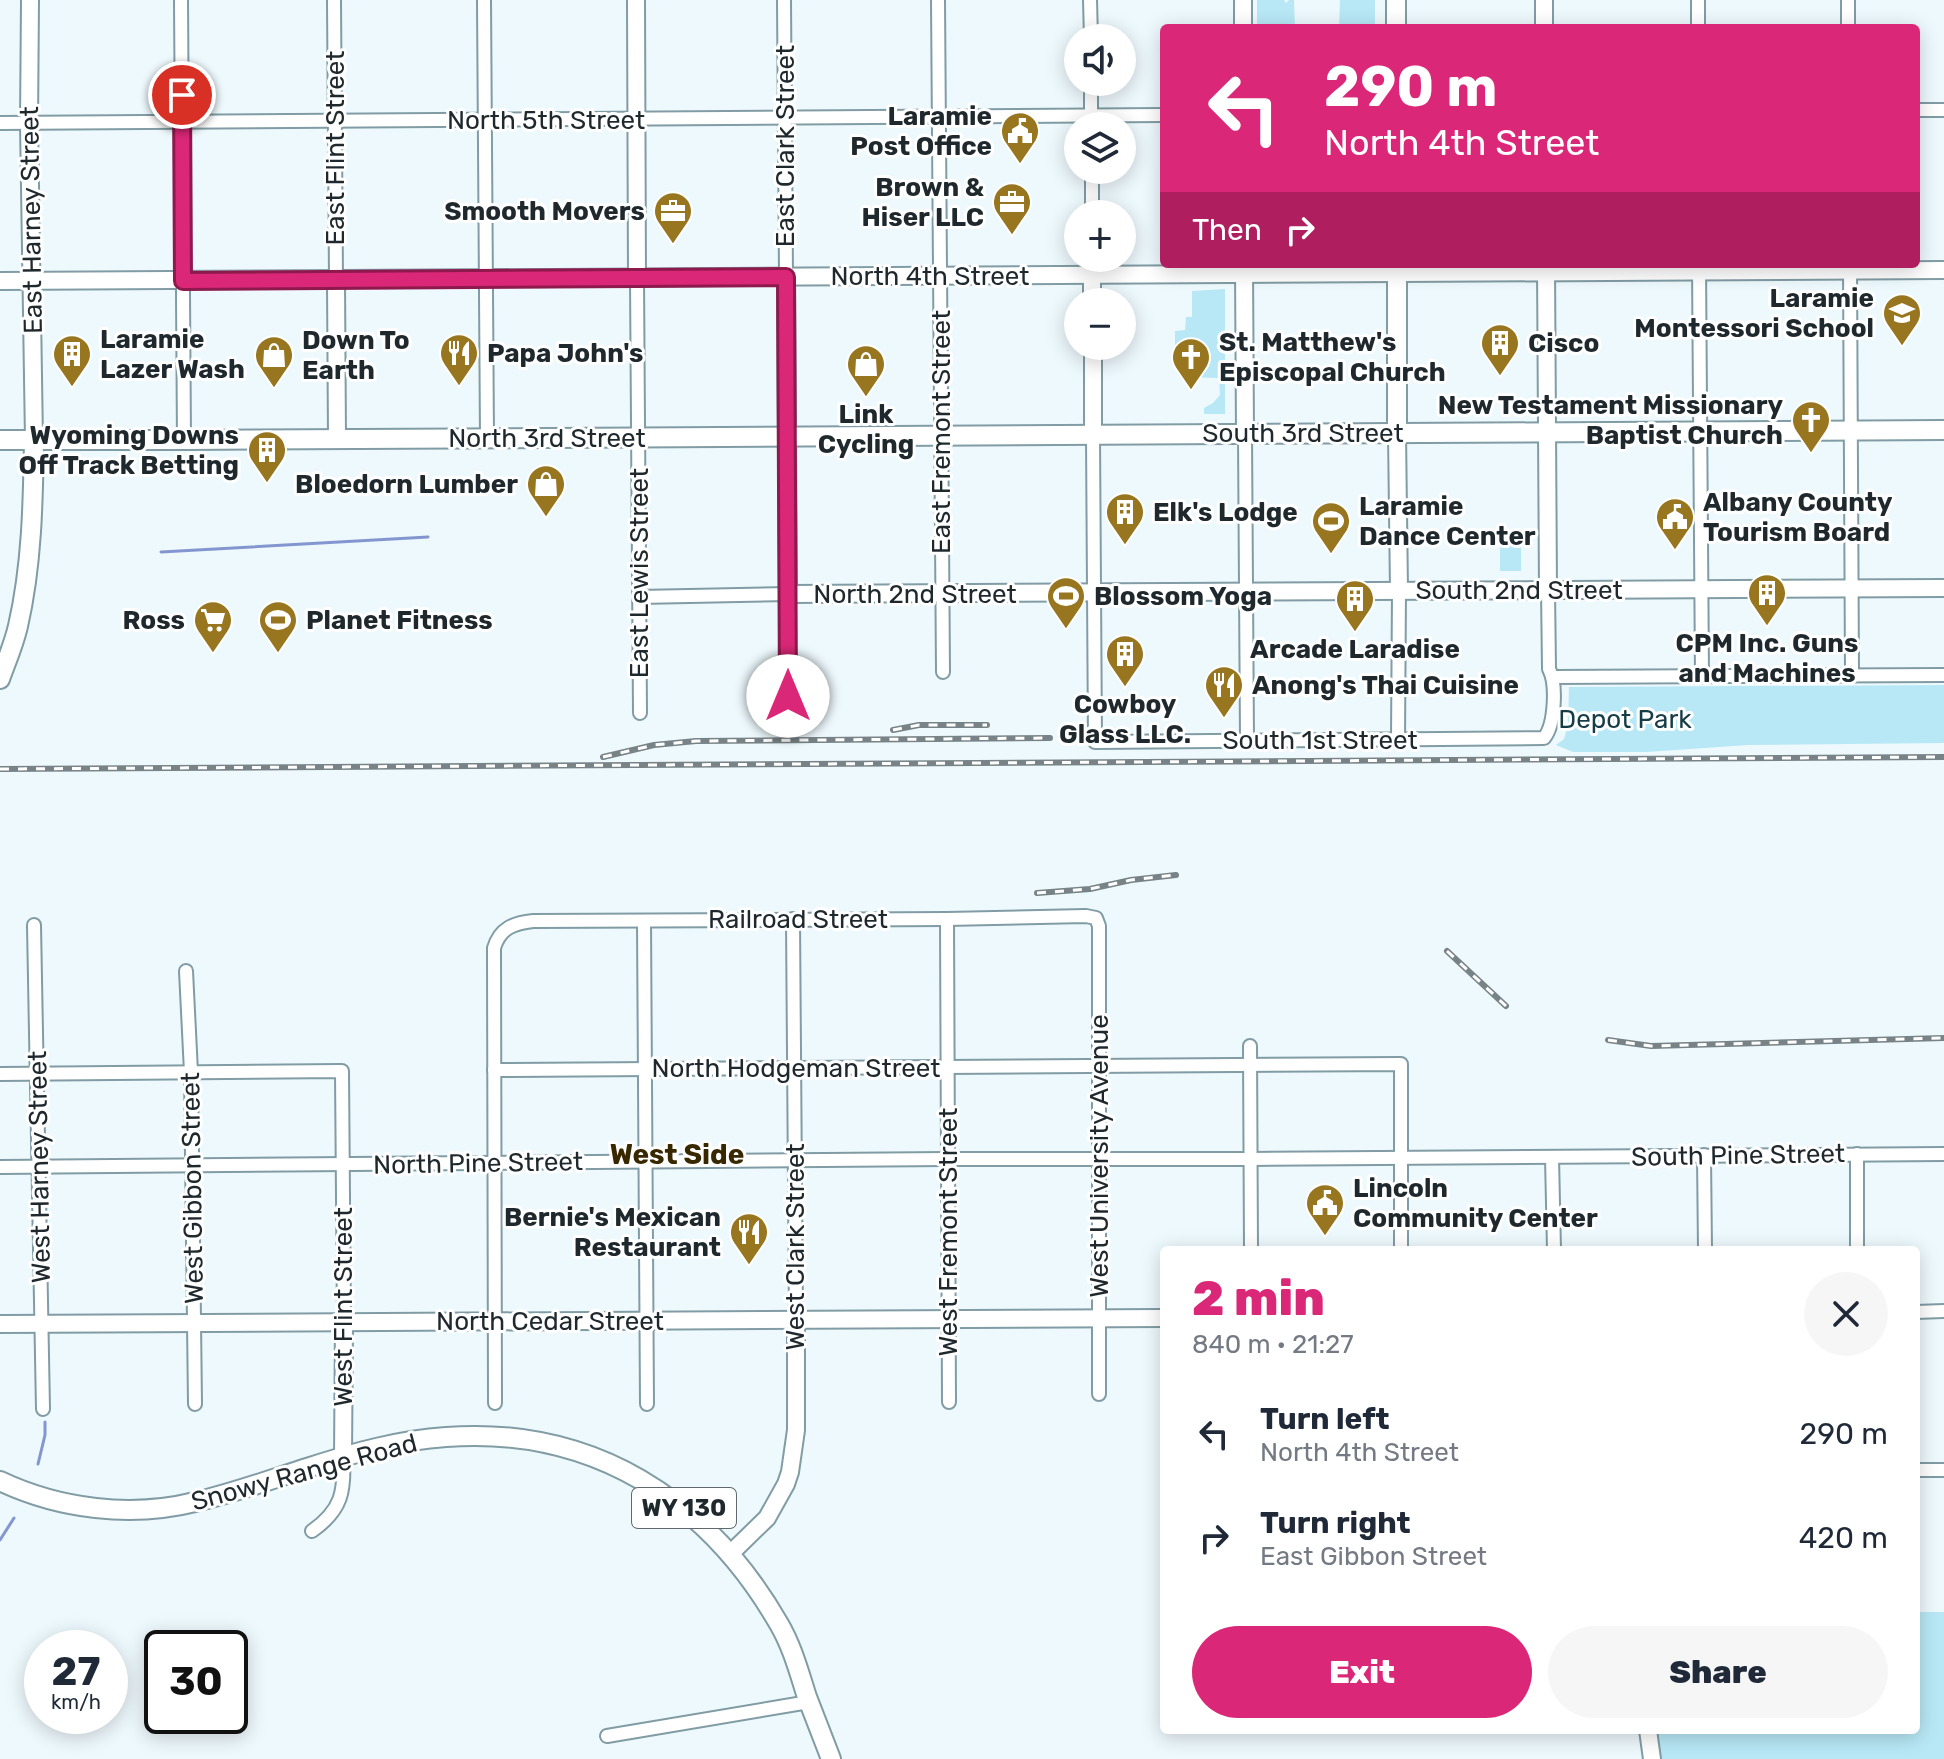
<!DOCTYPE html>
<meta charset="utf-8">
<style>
body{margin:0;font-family:Rubik,sans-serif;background:#f6f6f7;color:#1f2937;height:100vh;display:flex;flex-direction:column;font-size:30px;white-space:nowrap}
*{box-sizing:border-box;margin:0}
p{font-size:26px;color:#747a83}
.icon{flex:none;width:44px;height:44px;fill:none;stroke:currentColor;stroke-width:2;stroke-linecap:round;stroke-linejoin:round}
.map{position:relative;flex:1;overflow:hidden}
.panel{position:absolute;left:1160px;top:1246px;width:760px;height:488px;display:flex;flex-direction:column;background:#fff;border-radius:8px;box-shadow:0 4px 20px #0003}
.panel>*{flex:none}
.top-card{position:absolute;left:1160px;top:24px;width:760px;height:244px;border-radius:8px;box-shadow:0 4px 20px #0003;background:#db2777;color:#fff;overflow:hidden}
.buttons{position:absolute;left:1064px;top:24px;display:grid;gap:16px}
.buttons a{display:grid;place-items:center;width:72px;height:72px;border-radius:50%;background:#fff;box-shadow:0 4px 20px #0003;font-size:40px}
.speed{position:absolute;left:24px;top:1630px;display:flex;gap:16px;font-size:40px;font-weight:700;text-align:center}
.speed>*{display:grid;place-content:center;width:104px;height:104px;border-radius:50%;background:#fff;box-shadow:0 4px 20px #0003;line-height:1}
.speed small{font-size:20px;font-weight:400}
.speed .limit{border:4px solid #111;border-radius:12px;background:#fff;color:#111}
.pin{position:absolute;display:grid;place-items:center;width:68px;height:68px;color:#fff;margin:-34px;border:4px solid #fff;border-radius:50%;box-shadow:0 2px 8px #0007}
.me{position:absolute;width:88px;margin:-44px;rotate:0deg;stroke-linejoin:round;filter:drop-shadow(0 0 6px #0008)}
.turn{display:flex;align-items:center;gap:28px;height:168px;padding:0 32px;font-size:36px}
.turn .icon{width:104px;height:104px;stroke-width:2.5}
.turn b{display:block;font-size:56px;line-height:68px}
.then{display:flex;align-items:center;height:76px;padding:0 32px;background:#0003;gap:16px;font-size:30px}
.round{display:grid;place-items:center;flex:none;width:84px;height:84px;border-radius:42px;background:#f6f6f7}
.overview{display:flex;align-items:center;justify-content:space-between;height:136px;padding:0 32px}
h1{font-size:48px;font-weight:800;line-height:60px;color:#db2777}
.action{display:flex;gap:16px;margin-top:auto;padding:16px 32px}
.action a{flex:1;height:92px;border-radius:48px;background:#db2777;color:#fff;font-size:32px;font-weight:800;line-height:92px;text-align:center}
.action a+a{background:#f6f6f7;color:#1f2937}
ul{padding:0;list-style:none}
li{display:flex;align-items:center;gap:24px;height:104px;padding:0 32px}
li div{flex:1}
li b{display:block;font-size:30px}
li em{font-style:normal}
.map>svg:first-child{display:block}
.green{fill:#b8e8f6}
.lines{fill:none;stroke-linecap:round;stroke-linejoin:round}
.stream{stroke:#8496cf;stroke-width:3}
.street-casing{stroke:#819ca4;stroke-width:16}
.secondary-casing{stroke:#819ca4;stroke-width:20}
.primary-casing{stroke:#819ca4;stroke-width:22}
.street{stroke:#fff;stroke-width:12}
.secondary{stroke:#fff;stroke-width:16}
.primary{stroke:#fff;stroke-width:18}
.rail-casing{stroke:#788387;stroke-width:6}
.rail{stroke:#fff;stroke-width:3;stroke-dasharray:9;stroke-linecap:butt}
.route-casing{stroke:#8e194d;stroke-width:20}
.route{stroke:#db2777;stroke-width:14}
.labels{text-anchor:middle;stroke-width:6;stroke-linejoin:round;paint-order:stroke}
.shield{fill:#fff;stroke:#62696c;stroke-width:2}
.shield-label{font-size:24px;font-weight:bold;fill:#1f292d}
.poi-label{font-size:26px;font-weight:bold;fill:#1f292d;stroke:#fff;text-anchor:start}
.street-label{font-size:26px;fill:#1f292d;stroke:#fff}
.park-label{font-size:26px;fill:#163d47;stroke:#fff}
.neighbourhood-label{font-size:28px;font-weight:bold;fill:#382800;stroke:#fff}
</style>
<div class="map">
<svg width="1944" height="1759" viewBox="0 0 1944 1759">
<rect width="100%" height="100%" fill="#eef9fd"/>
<g class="green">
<polygon points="1257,0 1284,0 1286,3 1289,0 1294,0 1295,28 1257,28"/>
<polygon points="1340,0 1375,0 1375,28 1339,28"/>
<polygon points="1225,289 1225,414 1204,414 1204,408 1213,403 1220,395 1219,378 1181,377 1181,366 1175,365 1175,331 1185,330 1186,317 1192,317 1192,291"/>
<rect x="1500" y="540" width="21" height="31"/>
<polygon points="1944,685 1944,743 1748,745 1647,752 1573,752 1556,745 1564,739 1568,724 1569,687"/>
<polygon points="1916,1612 1944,1612 1944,1759 1661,1759 1657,1730 1916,1730"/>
</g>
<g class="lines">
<g class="stream">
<polyline points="161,552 428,537"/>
<polyline points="38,1464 45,1435 45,1422"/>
<polyline points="0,1540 14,1518"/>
</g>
<defs>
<g id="street">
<polyline points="181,0 184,440"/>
<polyline points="334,0 336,280"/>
<polyline points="484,0 487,438"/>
<polyline points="784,0 786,277"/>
<polyline points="938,0 943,672"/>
<polyline points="1090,0 1091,38"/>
<polyline points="1698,0 1698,28"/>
<polyline points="1848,0 1848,28"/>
<polyline points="1091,82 1091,126"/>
<polyline points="1916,110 1944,110"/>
<polyline points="0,123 1164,115"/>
<polyline points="1092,170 1092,214"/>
<polyline points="1092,258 1092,275"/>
<polyline points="1699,264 1702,676"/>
<polyline points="1850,264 1852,675"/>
<polyline points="637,278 640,713"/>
<polyline points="1245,434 1247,741"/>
<path d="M1093 435 1095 742 1544 738C1555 725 1557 684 1549 669L1548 590"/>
<polyline points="639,597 788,594 788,725"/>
<polyline points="1554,677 1944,675"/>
<polyline points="1398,740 1399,591"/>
<polyline points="793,919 796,1319"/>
<polyline points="947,919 949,1402"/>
<polyline points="644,921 647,1404"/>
<polyline points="34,925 43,1409"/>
<polyline points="186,971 191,1072 195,1404"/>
<polyline points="1250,1046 1251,1250"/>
<polyline points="494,1070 1401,1064 1401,1250"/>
<polyline points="0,1074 342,1071 344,1322"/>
<polyline points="1857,1154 1857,1250"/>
<polyline points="1704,1155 1705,1250"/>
<polyline points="1552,1157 1554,1250"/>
<polyline points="0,1167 947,1159 1250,1159 1944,1154"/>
<polyline points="1916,1312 1944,1311"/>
<path d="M495 1403 494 948C500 928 514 923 533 921L947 919 1086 916 1096 918 1099 926V1394"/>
<polyline points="1916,1470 1944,1470"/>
<path d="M312 1531C342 1510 345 1491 343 1457"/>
<polyline points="607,1736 809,1702"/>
</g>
<g id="secondary">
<polyline points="30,0 29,123 34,440"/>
<polyline points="636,0 637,278"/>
<polyline points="1243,0 1243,28"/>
<polyline points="1544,0 1544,28"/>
<polyline points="1546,264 1548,590"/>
<polyline points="1244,266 1245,434"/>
<polyline points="1092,275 1092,302"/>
<polyline points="786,277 788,594 1944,588"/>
<polyline points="336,280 337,439"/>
<polyline points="0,281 1944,270"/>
<polyline points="1093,346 1093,435"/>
<polyline points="1397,433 1399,591"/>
<polyline points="0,1324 1164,1318"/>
<polyline points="343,1457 344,1322"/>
<polyline points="730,1554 767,1518 786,1484 790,1472 796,1430 796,1319"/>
<polyline points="1648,1730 1652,1759"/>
</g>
<g id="primary">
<polyline points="1396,0 1396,28"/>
<polyline points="1397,264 1397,433"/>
<polyline points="0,440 184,440 1944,430"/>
<path d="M0 679C6 662 14 644 18 626 32 565 33 502 34 440"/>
<path d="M0 1481C59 1509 131 1518 195 1502 234 1493 272 1479 310 1467 354 1453 399 1440 446 1437 592 1426 707 1499 779 1624 792 1646 799 1672 807 1697 815 1718 823 1738 831 1759"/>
</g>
</defs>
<use href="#street" class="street-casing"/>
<use href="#secondary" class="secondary-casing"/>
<use href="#primary" class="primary-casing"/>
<use href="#street" class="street"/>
<use href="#secondary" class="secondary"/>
<use href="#primary" class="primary"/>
<defs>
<g id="rail">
<polyline points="893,730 919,725 987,725"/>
<polyline points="603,757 654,745 696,741 1050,738"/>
<polyline points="0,769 1944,757"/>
<polyline points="1037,893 1090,889 1131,880 1176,875"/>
<polyline points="1447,951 1506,1006"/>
<polyline points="1608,1040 1651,1046 1944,1038"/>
</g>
</defs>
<use href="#rail" class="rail-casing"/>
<use href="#rail" class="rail"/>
</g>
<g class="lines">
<defs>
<polyline id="route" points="182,95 183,281 786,277 788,696"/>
</defs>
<use href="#route" class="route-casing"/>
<use href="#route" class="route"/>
</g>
<defs>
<symbol id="civic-pin" viewBox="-11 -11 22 30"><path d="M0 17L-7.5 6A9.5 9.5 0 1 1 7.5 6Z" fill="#97761f" stroke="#fff"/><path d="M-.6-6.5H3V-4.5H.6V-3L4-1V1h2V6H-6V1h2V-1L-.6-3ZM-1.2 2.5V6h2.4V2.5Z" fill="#fff"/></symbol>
<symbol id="office-pin" viewBox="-11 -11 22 30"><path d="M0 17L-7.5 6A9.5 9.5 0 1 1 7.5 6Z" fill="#97761f" stroke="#fff"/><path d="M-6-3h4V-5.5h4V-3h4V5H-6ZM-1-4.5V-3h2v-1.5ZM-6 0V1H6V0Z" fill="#fff"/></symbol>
<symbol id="school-pin" viewBox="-11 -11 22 30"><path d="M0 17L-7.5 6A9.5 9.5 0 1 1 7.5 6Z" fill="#97761f" stroke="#fff"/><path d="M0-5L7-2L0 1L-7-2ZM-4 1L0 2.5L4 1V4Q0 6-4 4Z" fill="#fff"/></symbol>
<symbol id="building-pin" viewBox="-11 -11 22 30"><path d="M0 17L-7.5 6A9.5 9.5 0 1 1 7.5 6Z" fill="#97761f" stroke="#fff"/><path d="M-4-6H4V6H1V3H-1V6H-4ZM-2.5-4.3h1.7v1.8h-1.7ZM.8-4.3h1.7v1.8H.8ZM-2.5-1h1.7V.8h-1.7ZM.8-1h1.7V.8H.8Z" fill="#fff"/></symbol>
<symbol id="restaurant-pin" viewBox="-11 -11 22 30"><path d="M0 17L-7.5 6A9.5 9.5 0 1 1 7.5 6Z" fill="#97761f" stroke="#fff"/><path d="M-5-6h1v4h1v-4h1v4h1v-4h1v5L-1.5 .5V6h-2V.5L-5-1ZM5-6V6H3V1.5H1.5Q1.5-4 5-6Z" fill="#fff"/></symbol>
<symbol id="shop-pin" viewBox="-11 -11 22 30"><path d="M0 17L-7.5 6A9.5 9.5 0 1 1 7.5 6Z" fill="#97761f" stroke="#fff"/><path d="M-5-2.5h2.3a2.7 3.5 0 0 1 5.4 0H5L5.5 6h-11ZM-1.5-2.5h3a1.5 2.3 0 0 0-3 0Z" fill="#fff"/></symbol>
<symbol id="church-pin" viewBox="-11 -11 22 30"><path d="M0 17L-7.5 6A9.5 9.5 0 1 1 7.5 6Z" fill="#97761f" stroke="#fff"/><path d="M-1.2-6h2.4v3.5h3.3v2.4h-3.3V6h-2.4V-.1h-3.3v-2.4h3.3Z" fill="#fff"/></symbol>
<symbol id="stadium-pin" viewBox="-11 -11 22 30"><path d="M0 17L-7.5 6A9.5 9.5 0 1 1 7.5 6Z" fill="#97761f" stroke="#fff"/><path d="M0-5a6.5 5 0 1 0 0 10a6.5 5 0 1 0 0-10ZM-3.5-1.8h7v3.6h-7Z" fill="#fff"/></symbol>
<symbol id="supermarket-pin" viewBox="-11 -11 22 30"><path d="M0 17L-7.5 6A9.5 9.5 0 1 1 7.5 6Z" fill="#97761f" stroke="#fff"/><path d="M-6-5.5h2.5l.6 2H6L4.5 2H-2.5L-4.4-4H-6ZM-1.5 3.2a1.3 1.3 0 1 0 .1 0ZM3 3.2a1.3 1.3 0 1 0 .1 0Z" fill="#fff"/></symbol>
</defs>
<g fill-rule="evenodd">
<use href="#civic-pin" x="998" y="109" width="44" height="60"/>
<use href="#office-pin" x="990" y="180" width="44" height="60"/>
<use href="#office-pin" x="651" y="189" width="44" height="60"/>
<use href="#school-pin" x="1880" y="291" width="44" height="60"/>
<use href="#building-pin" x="1478" y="321" width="44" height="60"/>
<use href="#restaurant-pin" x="437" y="331" width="44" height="60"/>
<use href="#building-pin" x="50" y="332" width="44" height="60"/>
<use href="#shop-pin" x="252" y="333" width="44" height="60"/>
<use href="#church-pin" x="1169" y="335" width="44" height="60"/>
<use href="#shop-pin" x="844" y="342" width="44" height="60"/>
<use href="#church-pin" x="1789" y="398" width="44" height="60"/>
<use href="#building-pin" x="245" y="428" width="44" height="60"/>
<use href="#shop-pin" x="524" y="462" width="44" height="60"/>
<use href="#building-pin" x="1103" y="490" width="44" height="60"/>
<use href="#civic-pin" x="1653" y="495" width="44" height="60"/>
<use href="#stadium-pin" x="1309" y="499" width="44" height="60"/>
<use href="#building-pin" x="1745" y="571" width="44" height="60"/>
<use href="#stadium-pin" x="1044" y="574" width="44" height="60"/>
<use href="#building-pin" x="1333" y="577" width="44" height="60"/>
<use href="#supermarket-pin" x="191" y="598" width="44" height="60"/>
<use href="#stadium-pin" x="256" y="598" width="44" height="60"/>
<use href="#building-pin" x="1103" y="632" width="44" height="60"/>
<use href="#restaurant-pin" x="1202" y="663" width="44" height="60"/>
<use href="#civic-pin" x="1303" y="1181" width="44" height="60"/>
<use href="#restaurant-pin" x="727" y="1210" width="44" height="60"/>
</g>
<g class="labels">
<rect class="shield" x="632" y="1488" width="104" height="40" rx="6"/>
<g class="shield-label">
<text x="684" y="1516">WY 130</text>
</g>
<g class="poi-label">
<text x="992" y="125" text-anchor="end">Laramie<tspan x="992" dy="30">Post Office</tspan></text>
<text x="984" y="196" text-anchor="end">Brown &amp;<tspan x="984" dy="30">Hiser LLC</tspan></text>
<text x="645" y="220" text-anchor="end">Smooth Movers</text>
<text x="1874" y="307" text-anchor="end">Laramie<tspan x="1874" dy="30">Montessori School</tspan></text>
<text x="100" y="348">Laramie<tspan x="100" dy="30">Lazer Wash</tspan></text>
<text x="302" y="349">Down To<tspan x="302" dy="30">Earth</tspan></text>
<text x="1219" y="351">St. Matthew's<tspan x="1219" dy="30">Episcopal Church</tspan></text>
<text x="1528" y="352">Cisco</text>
<text x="487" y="362">Papa John's</text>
<text x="1783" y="414" text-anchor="end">New Testament Missionary<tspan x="1783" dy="30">Baptist Church</tspan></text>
<text x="866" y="423" text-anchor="middle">Link<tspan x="866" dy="30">Cycling</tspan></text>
<text x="239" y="444" text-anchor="end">Wyoming Downs<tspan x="239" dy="30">Off Track Betting</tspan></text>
<text x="518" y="493" text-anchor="end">Bloedorn Lumber</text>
<text x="1703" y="511">Albany County<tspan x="1703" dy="30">Tourism Board</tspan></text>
<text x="1359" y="515">Laramie<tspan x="1359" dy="30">Dance Center</tspan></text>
<text x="1153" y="521">Elk's Lodge</text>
<text x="1094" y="605">Blossom Yoga</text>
<text x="185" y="629" text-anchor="end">Ross</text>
<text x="306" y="629">Planet Fitness</text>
<text x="1767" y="652" text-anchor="middle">CPM Inc. Guns<tspan x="1767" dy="30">and Machines</tspan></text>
<text x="1355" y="658" text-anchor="middle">Arcade Laradise</text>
<text x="1252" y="694">Anong's Thai Cuisine</text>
<text x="1125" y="713" text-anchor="middle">Cowboy<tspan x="1125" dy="30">Glass LLC.</tspan></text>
<text x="1353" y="1197">Lincoln<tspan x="1353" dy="30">Community Center</tspan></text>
<text x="721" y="1226" text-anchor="end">Bernie's Mexican<tspan x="721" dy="30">Restaurant</tspan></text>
</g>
<g class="street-label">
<text x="546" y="129">North 5th Street</text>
<text transform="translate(785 146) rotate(-90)" y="9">East Clark Street</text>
<text transform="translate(335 148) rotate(-90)" y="9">East Flint Street</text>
<text transform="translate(31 220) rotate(-91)" y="9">East Harney Street</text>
<text x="930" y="285">North 4th Street</text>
<text transform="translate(941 432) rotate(-90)" y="9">East Fremont Street</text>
<text x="1303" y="442">South 3rd Street</text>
<text x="547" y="447">North 3rd Street</text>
<text transform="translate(639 573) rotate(-90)" y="9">East Lewis Street</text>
<text x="1519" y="599">South 2nd Street</text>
<text x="915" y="603">North 2nd Street</text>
<text x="1320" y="749">South 1st Street</text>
<text x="798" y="928">Railroad Street</text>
<text x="796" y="1077">North Hodgeman Street</text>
<text transform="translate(1738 1155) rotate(-1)" y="9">South Pine Street</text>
<text transform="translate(1099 1156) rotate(-90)" y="9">West University Avenue</text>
<text transform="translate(478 1163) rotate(-1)" y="9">North Pine Street</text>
<text transform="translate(39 1167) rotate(-91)" y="9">West Harney Street</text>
<text transform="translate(192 1188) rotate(-91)" y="9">West Gibbon Street</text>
<text transform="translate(948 1232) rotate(-90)" y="9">West Fremont Street</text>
<text transform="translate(795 1247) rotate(-90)" y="9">West Clark Street</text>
<text transform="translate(343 1307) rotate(-90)" y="9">West Flint Street</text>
<text x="550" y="1330">North Cedar Street</text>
<text transform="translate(304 1472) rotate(-15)" y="9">Snowy Range Road</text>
</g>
<g class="park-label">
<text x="1625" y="728">Depot Park</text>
</g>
<g class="neighbourhood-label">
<text x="677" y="1164">West Side</text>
</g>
</g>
</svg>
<div class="buttons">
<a><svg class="icon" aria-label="sound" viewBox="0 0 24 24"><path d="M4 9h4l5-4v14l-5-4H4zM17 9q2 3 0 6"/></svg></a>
<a><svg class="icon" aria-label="layers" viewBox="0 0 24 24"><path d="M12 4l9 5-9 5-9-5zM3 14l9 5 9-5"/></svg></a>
<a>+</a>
<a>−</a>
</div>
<div class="speed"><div>27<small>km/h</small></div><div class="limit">30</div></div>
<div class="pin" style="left:182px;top:95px;background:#d93025"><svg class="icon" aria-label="arrive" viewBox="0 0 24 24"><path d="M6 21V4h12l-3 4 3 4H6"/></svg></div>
<svg class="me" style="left:788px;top:696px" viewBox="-20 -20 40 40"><circle r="19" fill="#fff"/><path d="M0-13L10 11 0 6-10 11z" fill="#db2777"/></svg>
<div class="top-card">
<div class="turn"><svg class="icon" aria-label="left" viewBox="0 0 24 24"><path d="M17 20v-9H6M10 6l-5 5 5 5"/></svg><div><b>290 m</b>North 4th Street</div></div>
<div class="then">Then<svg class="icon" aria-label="right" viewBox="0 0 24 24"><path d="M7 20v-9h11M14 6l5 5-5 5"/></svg></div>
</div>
<section class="panel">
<div class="overview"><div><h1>2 min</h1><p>840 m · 21:27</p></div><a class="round"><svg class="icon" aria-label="close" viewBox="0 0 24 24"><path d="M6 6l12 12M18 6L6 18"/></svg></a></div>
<ul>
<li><svg class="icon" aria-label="left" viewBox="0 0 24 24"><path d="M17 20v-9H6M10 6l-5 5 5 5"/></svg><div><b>Turn left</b><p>North 4th Street</p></div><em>290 m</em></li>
<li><svg class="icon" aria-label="right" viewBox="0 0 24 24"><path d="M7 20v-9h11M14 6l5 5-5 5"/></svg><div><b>Turn right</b><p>East Gibbon Street</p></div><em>420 m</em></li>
</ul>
<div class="action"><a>Exit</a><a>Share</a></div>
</section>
</div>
